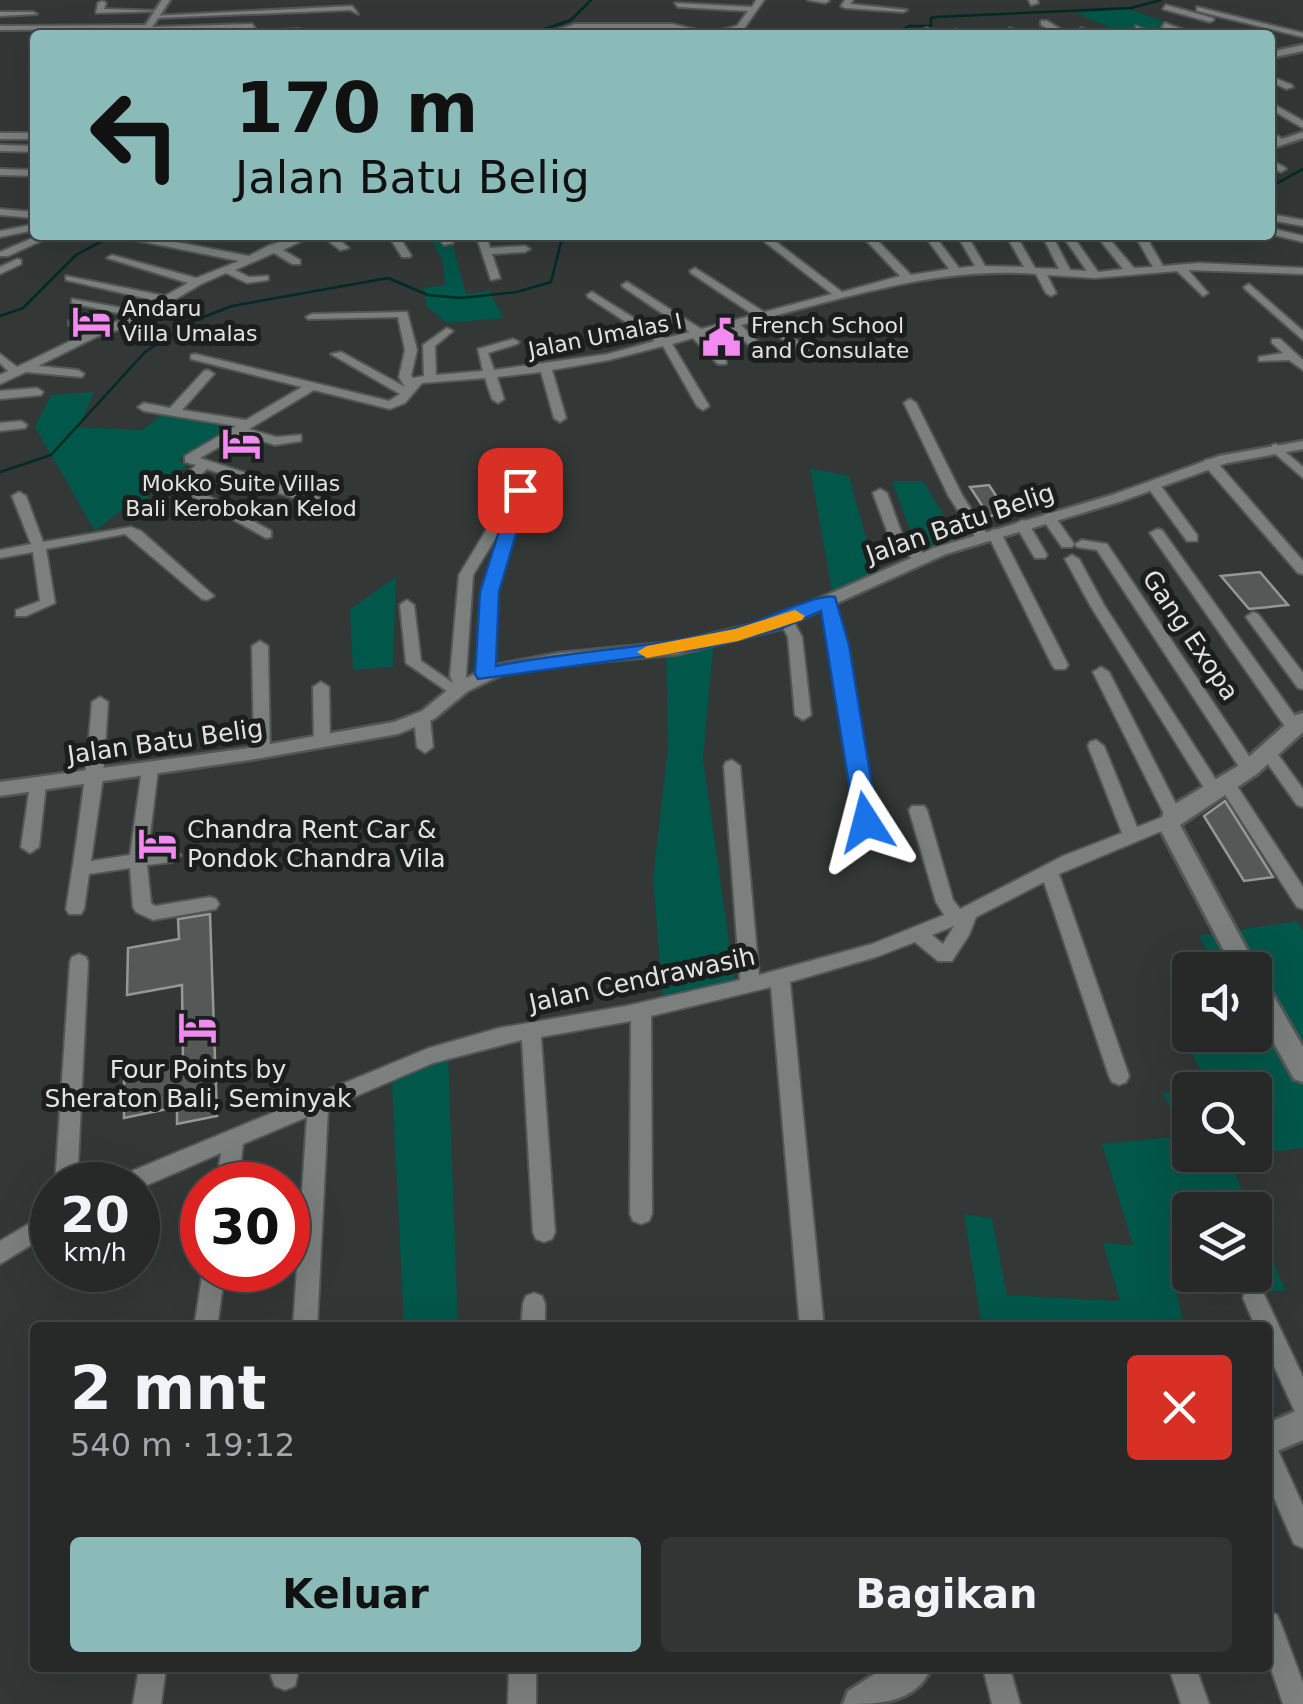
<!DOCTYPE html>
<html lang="id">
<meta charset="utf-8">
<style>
body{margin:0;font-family:"DejaVu Sans",sans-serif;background:#323534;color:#f1f3f6;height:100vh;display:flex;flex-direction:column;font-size:38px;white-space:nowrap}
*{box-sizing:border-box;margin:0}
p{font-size:32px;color:#a4a6a8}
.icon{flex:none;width:55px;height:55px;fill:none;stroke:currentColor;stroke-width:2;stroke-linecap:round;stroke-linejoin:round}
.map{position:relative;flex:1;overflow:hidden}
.panel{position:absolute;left:30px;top:1322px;width:1242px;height:350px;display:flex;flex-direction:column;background:#262928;border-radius:10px;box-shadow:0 10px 40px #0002,0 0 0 2px #424545}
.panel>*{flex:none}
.hud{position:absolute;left:30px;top:30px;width:1245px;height:210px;border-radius:10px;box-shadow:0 10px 40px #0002,0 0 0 2px #424545;background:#8bbbb9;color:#111;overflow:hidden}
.buttons{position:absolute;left:1172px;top:952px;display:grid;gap:20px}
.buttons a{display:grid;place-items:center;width:100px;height:100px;border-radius:10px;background:#262928;box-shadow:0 10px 40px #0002,0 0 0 2px #424545;font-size:50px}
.speed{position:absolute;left:30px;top:1162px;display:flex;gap:20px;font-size:50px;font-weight:700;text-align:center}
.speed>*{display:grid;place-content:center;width:130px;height:130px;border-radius:50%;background:#262928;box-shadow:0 10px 40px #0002,0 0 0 2px #424545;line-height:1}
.speed small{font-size:25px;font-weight:400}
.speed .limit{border:15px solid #d22;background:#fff;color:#111}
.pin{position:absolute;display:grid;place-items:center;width:85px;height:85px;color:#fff;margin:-42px;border-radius:20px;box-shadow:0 5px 15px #0006}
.me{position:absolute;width:110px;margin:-55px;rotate:351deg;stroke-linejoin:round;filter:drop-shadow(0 0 8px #0008)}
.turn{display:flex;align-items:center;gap:35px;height:210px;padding:0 40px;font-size:45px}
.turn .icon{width:130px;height:130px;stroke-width:2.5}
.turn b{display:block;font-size:70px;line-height:85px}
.round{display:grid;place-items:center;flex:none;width:105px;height:105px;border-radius:10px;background:#323534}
.summary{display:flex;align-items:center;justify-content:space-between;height:170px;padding:0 40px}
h1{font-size:60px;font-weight:600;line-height:75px}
.action{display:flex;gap:20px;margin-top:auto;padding:20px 40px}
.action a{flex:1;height:115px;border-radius:10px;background:#8bbbb9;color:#111;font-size:40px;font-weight:600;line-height:115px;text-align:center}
.action a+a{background:#323534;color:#f1f3f6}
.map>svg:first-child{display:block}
.green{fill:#00574a}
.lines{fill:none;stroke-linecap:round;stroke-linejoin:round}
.stream{stroke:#002c24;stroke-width:2.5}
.building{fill:#545857;stroke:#939896;stroke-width:2.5}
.minor-casing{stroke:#525655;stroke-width:4}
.tertiary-casing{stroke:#525655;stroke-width:5}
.secondary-casing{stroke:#525655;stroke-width:6}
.minor{fill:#7b807e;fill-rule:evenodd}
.tertiary{fill:#7b807e;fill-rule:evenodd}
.secondary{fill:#7b807e;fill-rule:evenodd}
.route{fill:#1a73e8;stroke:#114b97;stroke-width:2.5}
.slow{fill:#f59e0b}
.labels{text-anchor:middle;stroke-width:10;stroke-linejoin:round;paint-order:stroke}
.far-poi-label{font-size:22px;fill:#e0e3e2;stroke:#1c1e1e;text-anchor:start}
.far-street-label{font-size:22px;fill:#e0e3e2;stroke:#1c1e1e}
.street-label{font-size:25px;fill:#e0e3e2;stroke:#1c1e1e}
.poi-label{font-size:25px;fill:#e0e3e2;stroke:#1c1e1e;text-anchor:start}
</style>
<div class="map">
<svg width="1303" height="1704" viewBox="0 0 1303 1704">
<rect width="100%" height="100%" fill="#333736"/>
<g class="green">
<polygon points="1130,9 1199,35 1127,35 1076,13"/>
<polygon points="428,235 450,235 466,294 489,291 504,318 447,323 427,307 424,288 445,285 443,261"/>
<polygon points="94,392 79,427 142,430 164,413 237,422 178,460 187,465 143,501 137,498 95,531 35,427 51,395"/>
<polygon points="810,468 849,476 876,574 833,597"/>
<polygon points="892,481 923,481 959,540 919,556"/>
<polygon points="396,577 393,667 353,670 350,609"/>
<polygon points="714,638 703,758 735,983 663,999 653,879 668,747 666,649"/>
<polygon points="1297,921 1303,930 1303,1042 1281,1047 1303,1087 1303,1148 1255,1154 1255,1090 1197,1090 1209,1088 1179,1026 1190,1025 1190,1035 1255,1035 1255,970 1217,970 1199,936"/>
<polygon points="448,1052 458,1327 404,1327 391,1065"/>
<polygon points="1190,1091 1190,1155 1243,1155 1228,1157 1251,1210 1190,1210 1190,1275 1255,1275 1255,1220 1286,1291 1177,1292 1184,1327 982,1327 964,1214 992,1218 1007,1295 1120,1301 1103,1243 1133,1245 1102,1144 1183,1136 1163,1093"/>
</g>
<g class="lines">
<g class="stream">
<polyline points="527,35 571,20 591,0"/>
<polyline points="624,35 688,35"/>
<polyline points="827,35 845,30 860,35"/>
<polyline points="892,35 909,26 931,26 931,18 936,17 1131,8 1161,0"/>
<polyline points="1270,187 1303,169"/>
<polyline points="0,316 23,308 76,255 113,235"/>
<polyline points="0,472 51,455 145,352 193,321 232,306 388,278 428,295 461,298 517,292 551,282 561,242 577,235"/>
</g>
</g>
<g class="building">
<polygon points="989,485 1008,514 989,516 970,487"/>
<polygon points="1260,572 1288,605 1249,609 1221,576"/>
<polygon points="1225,801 1273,877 1244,881 1204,816"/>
<polygon points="210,914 217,1116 177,1124 177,1107 124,1118 124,1073 183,1062 182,985 127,995 128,948 179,939 178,919"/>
</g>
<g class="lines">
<defs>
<g id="minor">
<polygon points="756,0 764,0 743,30 720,35 700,35 672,28 576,28 555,35 543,35 575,24 672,24 710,33 737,26 748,11 678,7 675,3 752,7"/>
<polygon points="808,0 828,0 829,1 825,3"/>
<polygon points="845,0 853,0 850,4 907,10 903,12 845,8 841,6"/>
<polygon points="1029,0 1037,0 1038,3 1031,5"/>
<polygon points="102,1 106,3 104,9 164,11 96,13 98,3"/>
<polygon points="1166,5 1213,18 1214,20 1210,22 1163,9"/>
<polygon points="352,6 358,14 350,10 155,18 151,16"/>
<polygon points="1197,7 1303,33 1303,37 1197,11"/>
<polygon points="0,12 33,12 37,14 0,16"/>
<polygon points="1041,21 1047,21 1070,35 1060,35 1041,25"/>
<polygon points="1165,23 1192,33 1193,35 1182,35 1162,27"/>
<polygon points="252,24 255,28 146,32 143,29 0,30 0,26 149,25 153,27"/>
<polygon points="1136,26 1157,35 1147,35 1136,30"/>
<polygon points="927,28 938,35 929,35 923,30"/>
<polygon points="1010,28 1022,33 1023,35 1007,32"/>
<polygon points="1081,28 1095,33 1096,35 1078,32"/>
<polygon points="300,29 303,33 234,34 238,32"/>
<polygon points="956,29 967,35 953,33"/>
<polygon points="1270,76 1292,85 1293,87 1286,89 1270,81"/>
<polygon points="1275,105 1303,121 1303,128 1272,110"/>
<polygon points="1270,131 1284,140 1284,144 1278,144 1270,138"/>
<rect x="0" y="133" width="35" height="6"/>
<polygon points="0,145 35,146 35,152 0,151"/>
<polygon points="1270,160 1284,167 1286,169 1281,172 1270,167"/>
<polygon points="0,169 35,170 35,176 0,175"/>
<polygon points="0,209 35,212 35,218 0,215"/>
<polygon points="1270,214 1303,220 1303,226 1270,220"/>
<polygon points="35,224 35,230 0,237 0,231"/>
<polygon points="1270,228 1303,236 1303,242 1270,234"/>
<polygon points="40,235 54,235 8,256 0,256 0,252"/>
<polygon points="139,235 249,256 268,246 300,235 314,235 283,250 300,260 300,264 292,264 274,253 235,270 249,277 268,276 268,280 247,283 226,273 201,284 130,326 98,336 38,366 78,370 84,374 82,377 26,372 0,384 0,375 8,371 0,363 0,354 17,367 85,334 69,325 69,321 77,321 95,330 131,316 72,303 72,299 139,311 157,301 66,280 66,276 165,296 188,283 107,258 112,255 196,278 239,261 135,240 134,238"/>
<polygon points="321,235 333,235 349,248 340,250"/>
<polygon points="388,235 398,235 411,255 410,257 402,257"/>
<polygon points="436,235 447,235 453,243 444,245"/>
<polygon points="476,235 486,235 490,248 525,246 530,249 525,252 492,254 500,278 491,280"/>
<path d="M756 235H767L842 292 900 276 861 235H872L911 275 949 269 924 235H934L959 268 975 266 957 235H967L985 266 1024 267 1006 235H1016L1035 268 1059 269 1044 239 1053 237 1070 270 1087 271 1062 235H1072L1098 272 1123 269 1096 235H1106L1134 268 1153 267 1137 239 1141 235H1152L1148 240 1163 266 1199 263 1303 268V274L1188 270 1208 293 1203 296 1177 271 1095 278 1047 275 1056 293 1051 296 1046 293 1036 274C943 267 859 294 770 317L810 352V356H802L760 320 741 325 768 352V356H760L731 328 707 334 705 338 726 360V364H718L693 338 672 344 709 406 703 410 697 406 663 346 609 360 552 370 566 418 560 422 554 418 541 372 497 377 504 399 498 403 492 399 485 378 422 383 405 403 390 409 314 390 249 429 276 437 301 435V441L275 445 241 434 200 458 319 497V503H309L207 469 189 485 271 531V537L266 538 174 486 196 465 185 462V456L236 426 144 411 138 407 144 403 170 408 204 371 208 370 214 374 182 410 246 420 302 387 191 359V355L195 354 389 401 400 394 331 354 341 352 405 387 399 377 405 350 398 317 308 319 306 317 312 314 407 312 417 350 411 376 413 378 424 376 423 345 447 328 453 331 435 346 436 375 483 371 478 349 513 339 519 342 517 344 488 353 494 370 608 354 655 341 588 297 587 295 592 292 666 338 690 332 623 287 622 285 627 282 701 329 754 315 691 273 690 271 695 268 764 312 832 294Z"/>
<polygon points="17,259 21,260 21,264 0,274 0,267"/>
<polygon points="1249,284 1303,331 1303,340 1245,289 1244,287"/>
<polygon points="1272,339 1280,339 1303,360 1303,370 1289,360 1259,361 1259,357 1283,353 1272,343"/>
<polygon points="37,388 43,392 41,395 0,399 0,391"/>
<polygon points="910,399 916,403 962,495 989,537 987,540 977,540 948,495 904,403"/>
<polygon points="21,421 27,425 25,428 0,431 0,423"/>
<polygon points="1276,444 1303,467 1303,478 1272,451 1272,445"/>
<polygon points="1210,459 1215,460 1303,561 1303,574 1298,573 1205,466 1205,460"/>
<polygon points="527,467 533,471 497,593 493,674 485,679 477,674 483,593 521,471"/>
<polygon points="1153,481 1158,482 1197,535 1197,541 1187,541 1146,485"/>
<polygon points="880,489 887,493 903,537 925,555 925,561 915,561 890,539 873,493"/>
<polygon points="501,491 508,495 504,524 473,575 466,676 470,687 454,696 406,663 400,605 407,600 414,605 421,661 453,683 450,676 459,575 490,524 494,495"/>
<polygon points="19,492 26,496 43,542 131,527 141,531 214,596 207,600 202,599 125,534 46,549 55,603 26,616 16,616 16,610 40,601 33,552 0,558 0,550 31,544 12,496"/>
<polygon points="1048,513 1053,514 1074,544 1072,547 1062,547 1041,517"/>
<polygon points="1022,520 1027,521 1047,555 1045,558 1035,558 1033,555 1015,524"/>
<polygon points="994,529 1001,533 1068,665 1065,669 1055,669 1052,665 987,533"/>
<polygon points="1157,529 1162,530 1300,723 1302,727 1300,731 1288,731 1150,533"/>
<polygon points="1082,540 1107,544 1255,765 1257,769 1255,773 1243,773 1097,550 1077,547 1075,544"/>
<polygon points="1072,555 1079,559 1104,605 1220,786 1221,780 1233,780 1303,887 1303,909 1297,907 1222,790 1221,796 1209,796 1090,605 1065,559"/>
<polygon points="828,597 835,601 847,645 875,822 866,828 857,822 831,645 821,601"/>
<polygon points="1253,612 1258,614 1303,673 1303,689 1298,688 1246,617"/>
<polygon points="786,615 791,617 802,637 811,715 803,720 795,715 788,637 779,620"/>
<polygon points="260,641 268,646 270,752 262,758 254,752 252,646"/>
<path d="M1101 667 1109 672 1182 816 1176 825 1059 874 1129 1076 1126 1082 1119 1085 1112 1082 1109 1076 1044 882 976 917 969 935 952 961H938L915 942 876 957 790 982 824 1328H800L771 987 651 1016 652 1214 649 1221 641 1224 633 1221 630 1214 631 1021 541 1037 555 1232 552 1239 544 1242 536 1239 533 1232 522 1040 433 1063 328 1108 317 1328H293L307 1117 243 1144 238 1185H216L221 1153 138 1189V1185H112L115 1178 429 1048 499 1028 626 1006 740 980 724 766 726 762 732 760 740 766 759 975 872 944 944 915 936 902 909 810 912 806H924L927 810 953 900 960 909 1063 856 1122 833 1088 746 1090 742 1096 740 1104 746 1137 827 1165 816 1093 672ZM954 926 943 944 932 935Z"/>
<polygon points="321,682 329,687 330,742 322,748 314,742 313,687"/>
<path d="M100 697 108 702 103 777 91 861 130 855 142 769 150 763 156 765 158 769 148 852 172 848 181 855 172 862 147 865 151 903 155 906 210 897 216 899 219 904 216 909 153 920 136 912 133 907 130 868 89 874 84 909 81 914H69L66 909C77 841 87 772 92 702Z"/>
<polygon points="422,713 430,718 433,747 425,753 417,747 414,718"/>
<polygon points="1268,747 1274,749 1303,789 1303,807 1297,805 1260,753"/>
<polygon points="38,779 46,785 39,847 30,853 21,847 30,785"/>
<polygon points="79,954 86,957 88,962 77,1185 55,1185 70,962 72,957"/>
<polygon points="52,1210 52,1232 0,1264 0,1241"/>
<polygon points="203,1270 225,1270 217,1328 194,1328"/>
<polygon points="1254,1287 1262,1290 1303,1377 1303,1416 1295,1412 1268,1353 1268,1328 1256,1328 1243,1298 1246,1290"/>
<polygon points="534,1293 542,1296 545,1304 545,1328 521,1328 523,1304 526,1296"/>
<polygon points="1268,1445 1277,1448 1303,1506 1303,1548 1294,1544 1268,1484"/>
<polygon points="1268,1611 1277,1615 1281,1624 1303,1683 1303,1704 1283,1704 1268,1660"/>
<polygon points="139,1668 166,1668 161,1704 133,1704"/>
<polygon points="272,1668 299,1668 295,1686 285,1690 275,1686 271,1676"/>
<polygon points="509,1668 536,1668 536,1704 508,1704"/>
<polygon points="983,1668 1010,1668 1020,1704 992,1704"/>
<polygon points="1169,1668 1196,1668 1209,1704 1181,1704"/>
</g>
<g id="tertiary">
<polygon points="162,0 170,0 147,35 139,35"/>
<polygon points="1303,45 1303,51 1270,58 1270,52"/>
<polygon points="1303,132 1303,138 1270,149 1270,143"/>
<polygon points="1303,441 1303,449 1227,463 1122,501 946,554 779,629 678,654 560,665 501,675 468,691 434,719 398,734 249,760 0,796 0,782 249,748 394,722 422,711 456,683 491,666 560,653 678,642 768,621 934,548 1112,495 1219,456"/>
</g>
<g id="secondary">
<polygon points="1303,713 1303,732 1257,774 1180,825 1258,970 1255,976 1264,979 1303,1047 1303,1082 1294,1079 1255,1009 1255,970 1234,970 1158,825 1165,810 1241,764 1296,715"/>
<polygon points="1303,1408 1303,1440 1268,1455 1268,1423"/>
<path d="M884 1668H931C916 1704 877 1704 843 1704L848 1691Z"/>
</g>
</defs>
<use href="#minor" class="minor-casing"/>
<use href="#tertiary" class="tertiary-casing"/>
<use href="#secondary" class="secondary-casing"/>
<use href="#minor" class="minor"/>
<use href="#tertiary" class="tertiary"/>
<use href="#secondary" class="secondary"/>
</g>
<path class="route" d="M520 485 529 490 499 592 496 666C576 650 660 648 740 627 764 621 815 593 835 597L849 645 878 822 874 828H859L855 822 821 611 780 629 706 648 478 679 475 674 480 592 512 490Z"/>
<polygon class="slow" points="795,610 805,616 802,620 738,641 647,658 637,652 647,646 735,629"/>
<defs>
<symbol id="hotel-bare" viewBox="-9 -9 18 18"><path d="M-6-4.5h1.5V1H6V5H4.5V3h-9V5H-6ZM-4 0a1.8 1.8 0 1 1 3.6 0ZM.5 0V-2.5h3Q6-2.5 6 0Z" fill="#f38af1" stroke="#1c1e1e" stroke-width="2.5" paint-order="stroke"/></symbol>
<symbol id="civic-bare" viewBox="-9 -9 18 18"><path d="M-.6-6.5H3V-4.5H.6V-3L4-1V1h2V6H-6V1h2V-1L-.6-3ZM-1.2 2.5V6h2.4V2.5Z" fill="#f38af1" stroke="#1c1e1e" stroke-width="2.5" paint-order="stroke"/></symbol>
</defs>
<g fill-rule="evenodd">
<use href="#hotel-bare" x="64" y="294" width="55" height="55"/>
<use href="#civic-bare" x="694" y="310" width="55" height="55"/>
<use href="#hotel-bare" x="214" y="416" width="55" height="55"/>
<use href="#hotel-bare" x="130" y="816" width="55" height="55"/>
<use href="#hotel-bare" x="170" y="1000" width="55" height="55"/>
</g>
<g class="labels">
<g class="far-poi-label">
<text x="122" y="316">Andaru<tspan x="122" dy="25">Villa Umalas</tspan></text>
<text x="751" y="333">French School<tspan x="751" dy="25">and Consulate</tspan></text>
<text x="241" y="491" text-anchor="middle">Mokko Suite Villas<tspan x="241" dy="25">Bali Kerobokan Kelod</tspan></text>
</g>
<g class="far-street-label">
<text transform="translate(605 335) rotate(-11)" y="8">Jalan Umalas I</text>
</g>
<g class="street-label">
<text transform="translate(960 523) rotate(-19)" y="9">Jalan Batu Belig</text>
<text transform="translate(1191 635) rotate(56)" y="9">Gang Exopa</text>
<text transform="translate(165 741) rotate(-8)" y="9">Jalan Batu Belig</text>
<text transform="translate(642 979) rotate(-12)" y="9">Jalan Cendrawasih</text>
</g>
<g class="poi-label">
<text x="187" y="838">Chandra Rent Car &amp;<tspan x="187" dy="29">Pondok Chandra Vila</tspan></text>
<text x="198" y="1078" text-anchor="middle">Four Points by<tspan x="198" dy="29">Sheraton Bali, Seminyak</tspan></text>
</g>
</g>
</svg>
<div class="buttons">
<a><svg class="icon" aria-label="sound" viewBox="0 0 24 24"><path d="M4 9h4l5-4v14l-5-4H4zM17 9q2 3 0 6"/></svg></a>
<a><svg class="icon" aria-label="search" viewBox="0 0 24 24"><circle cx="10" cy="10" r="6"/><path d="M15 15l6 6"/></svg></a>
<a><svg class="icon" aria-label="layers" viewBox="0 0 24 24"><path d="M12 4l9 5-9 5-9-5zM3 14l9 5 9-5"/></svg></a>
</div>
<div class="speed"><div>20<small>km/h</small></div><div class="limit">30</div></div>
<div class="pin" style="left:520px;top:490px;background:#d93025"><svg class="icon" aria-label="arrive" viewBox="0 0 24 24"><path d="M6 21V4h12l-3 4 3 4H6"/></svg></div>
<svg class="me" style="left:866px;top:822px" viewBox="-20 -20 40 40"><path d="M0-17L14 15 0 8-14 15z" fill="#1a73e8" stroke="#fff" stroke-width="4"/></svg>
<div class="hud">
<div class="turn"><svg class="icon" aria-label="left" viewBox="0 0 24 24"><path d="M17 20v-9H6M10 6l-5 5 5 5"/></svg><div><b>170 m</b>Jalan Batu Belig</div></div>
</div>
<section class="panel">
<div class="summary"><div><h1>2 mnt</h1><p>540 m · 19:12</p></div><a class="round" style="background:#d93025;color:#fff"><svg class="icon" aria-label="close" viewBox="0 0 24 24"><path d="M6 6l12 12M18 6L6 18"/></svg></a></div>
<div class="action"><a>Keluar</a><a>Bagikan</a></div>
</section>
</div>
